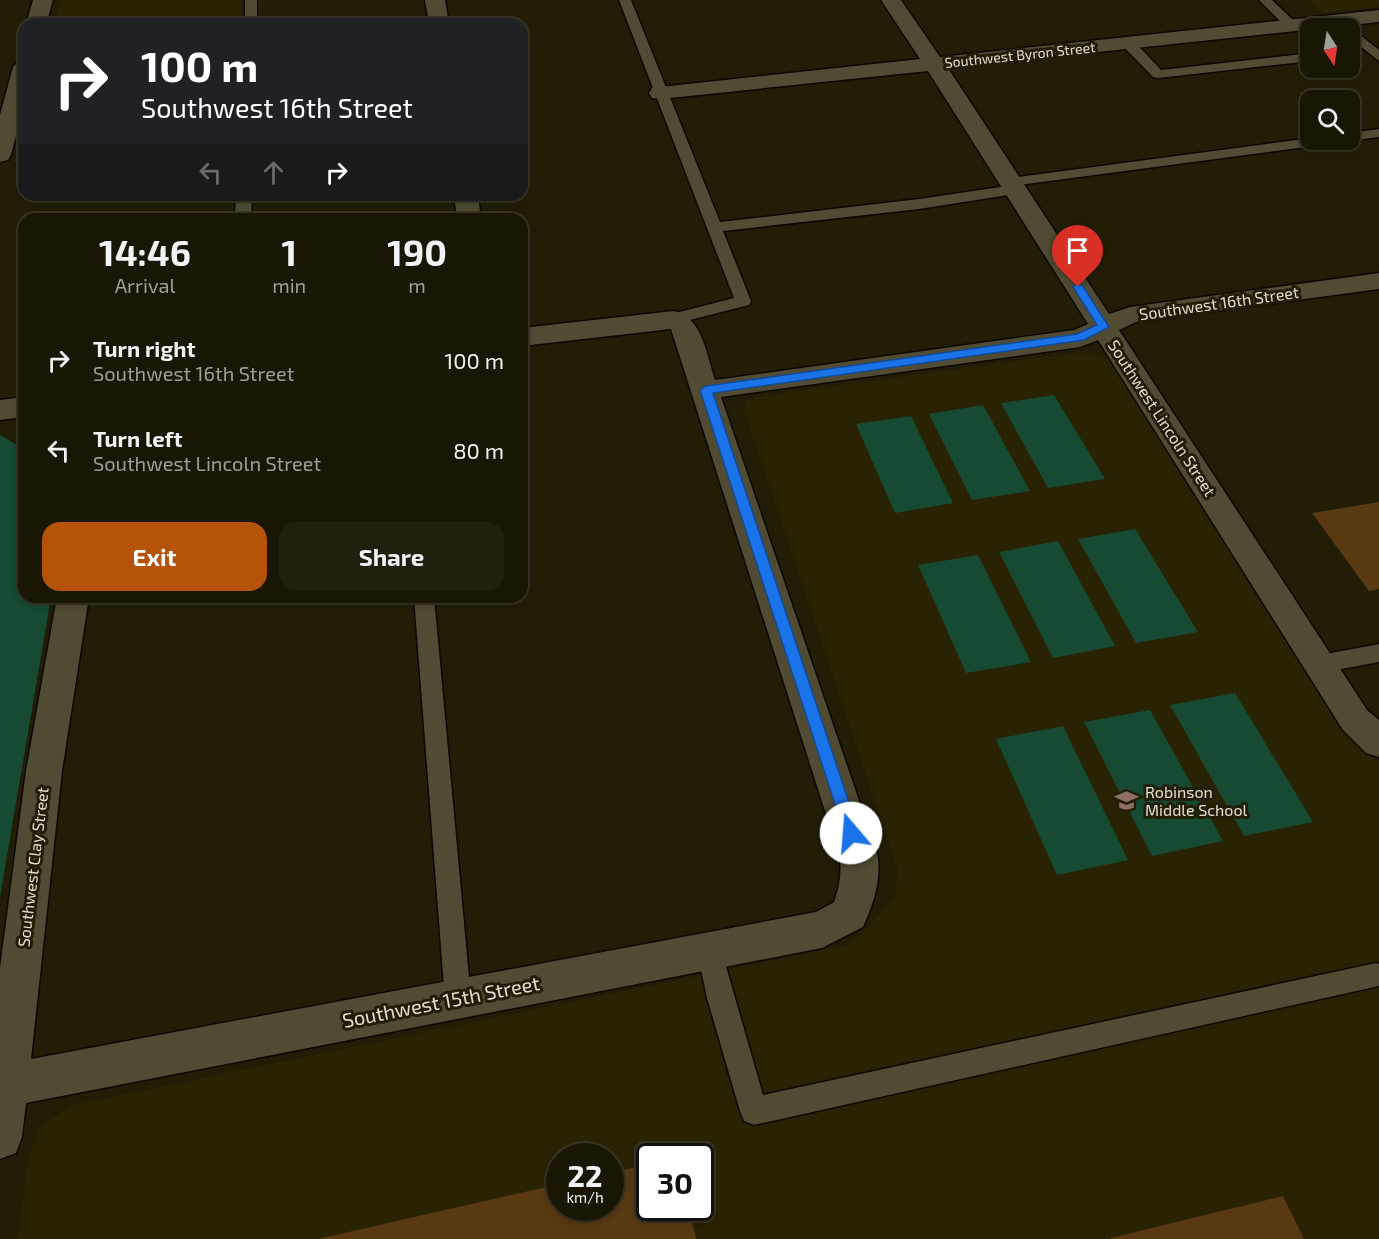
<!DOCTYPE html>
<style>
body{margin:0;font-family:"Exo 2",sans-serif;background:#231f0e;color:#f1f3f6;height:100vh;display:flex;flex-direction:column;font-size:22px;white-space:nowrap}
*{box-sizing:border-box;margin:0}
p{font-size:20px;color:#9f9f9a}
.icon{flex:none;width:33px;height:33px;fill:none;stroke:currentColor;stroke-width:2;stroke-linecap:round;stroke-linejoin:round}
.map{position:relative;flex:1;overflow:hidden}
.side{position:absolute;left:18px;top:213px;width:510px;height:390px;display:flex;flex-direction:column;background:#1a1604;border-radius:18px;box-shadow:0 3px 9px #0003,0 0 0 2px #383526}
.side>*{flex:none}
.top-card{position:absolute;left:18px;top:18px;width:510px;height:183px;border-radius:18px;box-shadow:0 3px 9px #0003,0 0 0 2px #383526;background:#202124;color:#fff;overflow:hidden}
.needle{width:39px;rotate:168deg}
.tools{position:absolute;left:1300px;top:18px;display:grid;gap:12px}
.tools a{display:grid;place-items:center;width:60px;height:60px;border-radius:12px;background:#1a1604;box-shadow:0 3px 9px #0003,0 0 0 2px #383526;font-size:30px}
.speed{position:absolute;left:546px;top:1143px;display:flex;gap:12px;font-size:30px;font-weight:700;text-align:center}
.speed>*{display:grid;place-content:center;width:78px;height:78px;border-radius:50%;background:#1a1604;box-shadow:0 3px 9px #0003,0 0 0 2px #383526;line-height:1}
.speed small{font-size:15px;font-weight:400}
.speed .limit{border:3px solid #111;border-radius:9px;background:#fff;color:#111}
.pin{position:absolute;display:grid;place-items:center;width:51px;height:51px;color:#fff;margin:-62px -26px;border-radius:50% 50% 50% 0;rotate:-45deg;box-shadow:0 0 6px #0007}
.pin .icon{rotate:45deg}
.me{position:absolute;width:66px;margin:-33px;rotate:342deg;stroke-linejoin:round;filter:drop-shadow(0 0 4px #0008)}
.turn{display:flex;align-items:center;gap:21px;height:126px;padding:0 24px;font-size:27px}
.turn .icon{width:78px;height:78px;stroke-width:2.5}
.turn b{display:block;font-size:42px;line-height:51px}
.lanes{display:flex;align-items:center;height:57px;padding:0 24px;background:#0003;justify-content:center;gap:30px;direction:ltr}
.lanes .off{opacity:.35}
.eta{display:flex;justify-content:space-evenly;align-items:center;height:102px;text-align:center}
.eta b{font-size:36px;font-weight:700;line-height:42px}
.action{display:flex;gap:12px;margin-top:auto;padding:12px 24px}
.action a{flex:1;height:69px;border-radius:18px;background:#b45309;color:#fff;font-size:24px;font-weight:700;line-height:69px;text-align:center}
.action a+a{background:#231f0e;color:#f1f3f6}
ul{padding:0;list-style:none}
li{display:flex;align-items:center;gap:18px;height:90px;padding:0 24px}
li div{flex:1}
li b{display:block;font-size:22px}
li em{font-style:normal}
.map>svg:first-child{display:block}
.built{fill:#292303;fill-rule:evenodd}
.green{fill:#164a33}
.building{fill:#583912}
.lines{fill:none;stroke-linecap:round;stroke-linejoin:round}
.service-casing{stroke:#0c0700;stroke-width:3}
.minor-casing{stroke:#0c0700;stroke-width:3}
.service{fill:#504b32;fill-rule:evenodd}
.minor{fill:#504b32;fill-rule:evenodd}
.route{fill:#1a73e8;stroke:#114b97;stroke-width:1.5}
.labels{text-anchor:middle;stroke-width:6;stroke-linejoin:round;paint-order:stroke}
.far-street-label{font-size:14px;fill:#e1ded0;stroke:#221e06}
.street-label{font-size:16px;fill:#e1ded0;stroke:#221e06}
.poi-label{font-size:16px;fill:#e1ded0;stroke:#221e06;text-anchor:start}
.near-street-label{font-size:20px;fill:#e1ded0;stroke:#221e06}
</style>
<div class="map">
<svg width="1379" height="1239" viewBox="0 0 1379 1239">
<rect width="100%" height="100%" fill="#221e06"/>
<g class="built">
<polygon points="60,0 261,0 261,24 54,24"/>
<polygon points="1309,0 1379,0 1379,7 1324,13"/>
<path d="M1074 353H1094L1108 359 1347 736 1379 761V1239H18L28 1159 39 1128 72 1105 848 945 872 923 895 895 898 871 744 410 747 401 762 396ZM560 1156H610V1208H560ZM650 1156H700V1208H650Z"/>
</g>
<g class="green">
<polygon points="1054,395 1105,479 1048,488 1001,403"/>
<polygon points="983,405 1030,491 972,500 929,414"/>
<polygon points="911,416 953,503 895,513 856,424"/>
<polygon points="0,435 24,449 24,597 51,597 0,897"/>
<polygon points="1135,529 1198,632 1136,643 1078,539"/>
<polygon points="1058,541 1115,646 1053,658 999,552"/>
<polygon points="978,555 1031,662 966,673 918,565"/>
<polygon points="1235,693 1313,822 1244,836 1170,705"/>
<polygon points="1150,710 1223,841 1152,856 1084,722"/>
<polygon points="1063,726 1128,860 1057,875 996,739"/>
</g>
<g class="building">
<polygon points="1379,502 1379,589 1369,591 1312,513"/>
<polygon points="650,1164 650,1208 689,1208 696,1239 318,1239 560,1184 560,1208 610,1208 610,1173"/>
<polygon points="1283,1196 1304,1239 1111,1239 1111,1238"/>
</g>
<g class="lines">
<defs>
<g id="service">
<rect x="245" y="0" width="12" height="24"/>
<polygon points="619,0 631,0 720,222 919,199 1007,186 1003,182 1010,178 1311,138 1336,140 1329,144 1019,185 1023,189 1015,194 919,209 723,231 751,301 749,305 674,324 666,319 668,315 734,298"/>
<polygon points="1259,0 1272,0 1298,25 1292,29 1287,28"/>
<polygon points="1350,27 1379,50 1379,61 1350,38 1350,28 1345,28"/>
<polygon points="1128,39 1133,40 1161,70 1311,53 1311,61 1158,78 1153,77 1123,46 1123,40"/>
<polygon points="1379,129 1379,137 1350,141 1345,140 1350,140 1350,133"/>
<polygon points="236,195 252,195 251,219 235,219"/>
<polygon points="414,597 434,597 471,999 467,1008 458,1012 449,1008 445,999"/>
<polygon points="1379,644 1379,662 1320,673 1312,670 1309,664 1312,658 1320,655"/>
<polygon points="710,939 719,942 763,1095 1376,963 1379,964 1379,986 754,1125 744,1121 740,1111 707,998 697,951 701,942"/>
</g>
<g id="minor">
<polygon points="33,0 53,0 46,24 26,24"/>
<polygon points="425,0 445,0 449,24 429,24"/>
<path d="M881 0H901L940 57 1379 10V22L948 68 1109 314 1130 307 1379 273V289L1136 322 1119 330 1367 710 1379 720V757L1366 753 1343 730 1098 340 1080 347 721 397 869 830C886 863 878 894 863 927L822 948 26 1103 22 1137 16 1153 0 1159V968L26 771 57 597H89L62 771 31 1059 816 912 834 902C843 878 843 855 832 833L671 329 522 346V328L674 311C703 318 706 354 715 380L1074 330 1088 324 928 71 660 99 652 98 649 93 652 88 660 87 920 59Z"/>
<polygon points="24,61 24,107 11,155 8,160 0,162 0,115 13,67 17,63"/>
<polygon points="454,195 478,195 481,219 457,219"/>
<polygon points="24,397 24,417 0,420 0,400"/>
</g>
</defs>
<use href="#service" class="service-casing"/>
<use href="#minor" class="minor-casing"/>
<use href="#service" class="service"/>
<use href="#minor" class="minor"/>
</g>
<polygon class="route" points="1074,285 1082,285 1109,327 1084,340 713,393 859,833 857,838 846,838 700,390 706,386 1077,334 1097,325 1073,287"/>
<defs>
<symbol id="school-bare" viewBox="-9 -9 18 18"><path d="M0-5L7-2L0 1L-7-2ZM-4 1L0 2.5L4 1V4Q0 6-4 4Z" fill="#8d6e63" stroke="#221e06" stroke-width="2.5" paint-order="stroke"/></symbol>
</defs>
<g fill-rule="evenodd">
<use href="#school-bare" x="1110" y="784" width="33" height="33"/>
</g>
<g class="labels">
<g class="far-street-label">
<text transform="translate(1020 55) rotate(-6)" y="5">Southwest Byron Street</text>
</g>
<g class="street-label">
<text transform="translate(1219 303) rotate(-8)" y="6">Southwest 16th Street</text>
<text transform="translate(1162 418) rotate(57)" y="6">Southwest Lincoln Street</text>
<text transform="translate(33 867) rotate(-83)" y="6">Southwest Clay Street</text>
</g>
<g class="poi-label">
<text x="1145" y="798">Robinson<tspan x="1145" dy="18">Middle School</tspan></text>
</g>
<g class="near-street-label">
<text transform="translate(441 1002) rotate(-11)" y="7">Southwest 15th Street</text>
</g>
</g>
</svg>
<div class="tools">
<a><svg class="needle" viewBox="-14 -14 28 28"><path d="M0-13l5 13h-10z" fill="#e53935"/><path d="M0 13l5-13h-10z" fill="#9f9f9a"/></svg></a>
<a><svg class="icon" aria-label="search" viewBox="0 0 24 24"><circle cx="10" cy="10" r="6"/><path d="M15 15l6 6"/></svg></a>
</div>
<div class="speed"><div>22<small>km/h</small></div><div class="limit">30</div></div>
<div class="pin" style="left:1078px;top:287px;background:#d93025"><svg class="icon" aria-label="arrive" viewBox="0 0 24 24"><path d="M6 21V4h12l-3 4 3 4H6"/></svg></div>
<svg class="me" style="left:851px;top:833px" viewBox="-20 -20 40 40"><circle r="19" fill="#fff"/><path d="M0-13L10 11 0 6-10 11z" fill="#1a73e8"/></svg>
<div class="top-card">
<div class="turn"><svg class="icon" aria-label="right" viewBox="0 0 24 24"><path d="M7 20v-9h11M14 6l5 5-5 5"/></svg><div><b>100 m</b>Southwest 16th Street</div></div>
<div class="lanes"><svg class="icon off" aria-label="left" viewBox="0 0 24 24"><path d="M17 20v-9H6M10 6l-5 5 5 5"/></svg><svg class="icon off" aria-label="ahead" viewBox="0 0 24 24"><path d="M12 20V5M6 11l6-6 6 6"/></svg><svg class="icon" aria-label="right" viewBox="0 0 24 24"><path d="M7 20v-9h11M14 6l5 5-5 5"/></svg></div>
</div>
<section class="side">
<div class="eta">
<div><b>14:46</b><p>Arrival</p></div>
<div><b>1</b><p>min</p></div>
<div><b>190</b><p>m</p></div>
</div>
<ul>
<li><svg class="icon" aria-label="right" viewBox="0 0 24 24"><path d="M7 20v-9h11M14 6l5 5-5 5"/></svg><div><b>Turn right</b><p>Southwest 16th Street</p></div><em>100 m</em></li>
<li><svg class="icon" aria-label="left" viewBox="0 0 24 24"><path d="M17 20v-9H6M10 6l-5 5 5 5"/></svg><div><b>Turn left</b><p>Southwest Lincoln Street</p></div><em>80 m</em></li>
</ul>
<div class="action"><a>Exit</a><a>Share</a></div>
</section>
</div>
